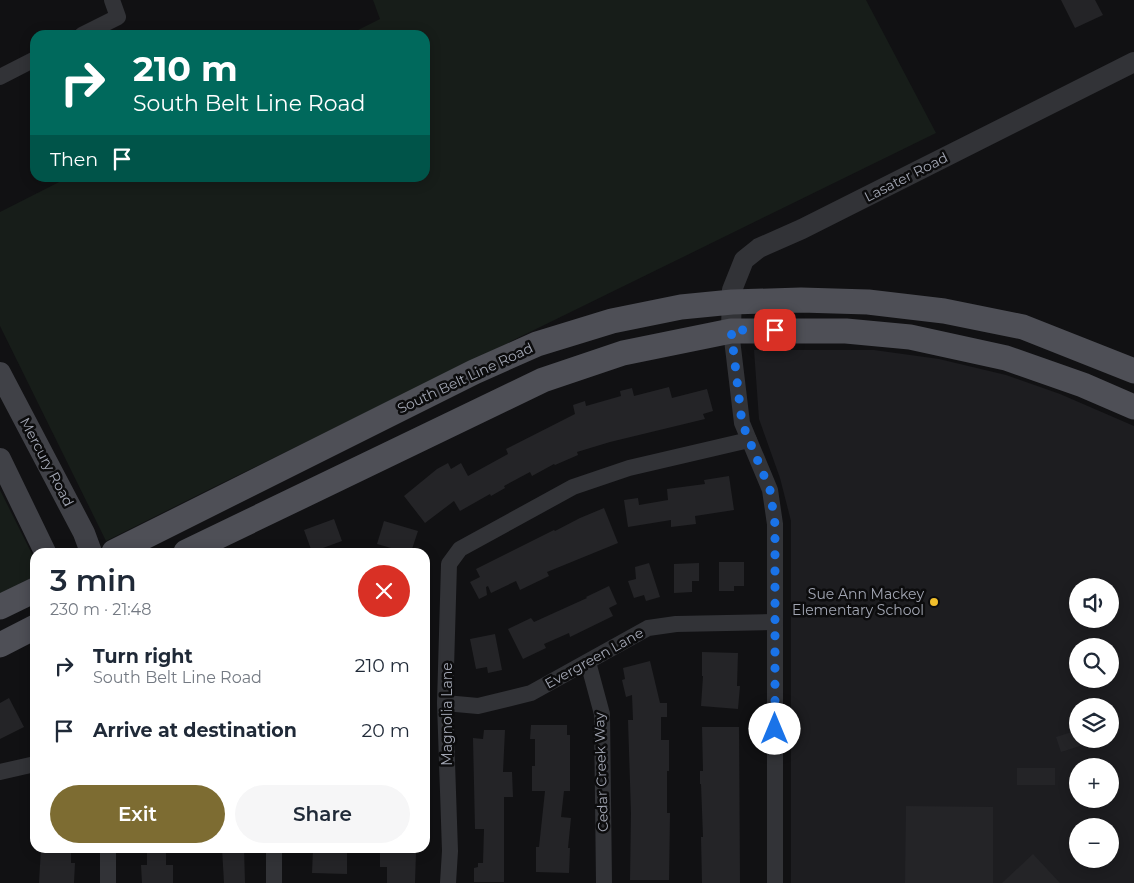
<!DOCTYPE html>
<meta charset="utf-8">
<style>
body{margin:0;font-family:Montserrat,sans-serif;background:#f6f6f7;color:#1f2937;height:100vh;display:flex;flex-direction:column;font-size:19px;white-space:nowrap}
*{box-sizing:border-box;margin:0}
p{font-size:16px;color:#747a83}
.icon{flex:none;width:28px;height:28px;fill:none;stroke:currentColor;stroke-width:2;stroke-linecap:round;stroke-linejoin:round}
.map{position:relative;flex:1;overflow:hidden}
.sheet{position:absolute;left:30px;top:548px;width:400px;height:305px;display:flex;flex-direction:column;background:#fff;border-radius:15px;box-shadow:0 2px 12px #0003}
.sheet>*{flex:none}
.hud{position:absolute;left:30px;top:30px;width:400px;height:152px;border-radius:15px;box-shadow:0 2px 12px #0003;background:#00695c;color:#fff;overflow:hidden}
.controls{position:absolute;left:1069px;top:578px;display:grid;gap:10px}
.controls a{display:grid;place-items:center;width:50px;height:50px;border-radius:50%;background:#fff;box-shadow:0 2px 12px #0003;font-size:25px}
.pin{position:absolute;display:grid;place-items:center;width:42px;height:42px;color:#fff;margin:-21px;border-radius:10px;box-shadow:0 2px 8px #0006}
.me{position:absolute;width:55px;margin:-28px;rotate:0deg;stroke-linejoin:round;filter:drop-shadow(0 0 4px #0008)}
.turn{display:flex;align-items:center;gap:18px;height:105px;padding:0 20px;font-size:22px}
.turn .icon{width:65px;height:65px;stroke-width:2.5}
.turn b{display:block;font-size:35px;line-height:42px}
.then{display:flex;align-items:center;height:48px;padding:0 20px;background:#0003;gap:10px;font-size:19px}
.round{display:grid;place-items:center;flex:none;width:52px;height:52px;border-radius:26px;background:#f6f6f7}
.head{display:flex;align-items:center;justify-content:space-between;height:85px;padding:0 20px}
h1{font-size:30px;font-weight:600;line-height:38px}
.primary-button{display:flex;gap:10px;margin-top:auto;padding:10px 20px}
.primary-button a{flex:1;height:58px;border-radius:30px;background:#7d6c32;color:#fff;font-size:20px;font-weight:600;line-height:58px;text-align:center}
.primary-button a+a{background:#f6f6f7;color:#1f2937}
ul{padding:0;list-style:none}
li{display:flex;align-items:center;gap:15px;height:65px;padding:0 20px}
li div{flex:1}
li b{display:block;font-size:19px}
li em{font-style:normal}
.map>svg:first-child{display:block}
.built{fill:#1d1d20;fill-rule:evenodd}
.green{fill:#171d19}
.building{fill:#242427}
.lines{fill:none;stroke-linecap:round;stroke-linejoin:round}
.minor{stroke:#323337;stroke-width:16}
.tertiary{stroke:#323337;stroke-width:20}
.secondary{stroke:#404147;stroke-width:22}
.primary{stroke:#4e4f56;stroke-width:25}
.route{stroke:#1a73e8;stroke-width:9;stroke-dasharray:0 16.2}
.poi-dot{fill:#f0be2b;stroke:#0c0c0d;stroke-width:2}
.labels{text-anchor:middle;stroke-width:5;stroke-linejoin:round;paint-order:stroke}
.street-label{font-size:14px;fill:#a2a6b3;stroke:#0c0c0d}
.poi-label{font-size:14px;fill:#a2a6b3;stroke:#0c0c0d;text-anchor:end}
</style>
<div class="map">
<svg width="1134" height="883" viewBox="0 0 1134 883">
<rect width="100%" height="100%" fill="#111113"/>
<path class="built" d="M754 350H874L939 359 1006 375 1060 394 1134 426V883H791V521L780 478 759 419ZM1078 586H1110V619H1078ZM1078 646H1110V679H1078ZM1078 706H1110V739H1078ZM1078 766H1110V799H1078ZM1078 826H1110V859H1078Z"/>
<g class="green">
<polygon points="373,0 866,0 936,133 212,488 106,541 0,326 0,212 67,178 425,178 425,35 348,35 380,19"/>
<polygon points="0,490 35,560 35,576 0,594"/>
</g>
<g class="building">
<polygon points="1061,0 1095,0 1103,15 1075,28"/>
<polygon points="669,387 672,398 707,389 713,411 703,414 705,419 610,442 577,452 578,455 555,465 554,464 532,476 530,472 504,486 505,488 491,496 490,494 460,511 454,501 425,523 404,496 437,469 448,463 451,469 461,463 468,476 508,454 506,449 575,414 573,405 585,401 586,406 621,396 620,391 632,388 634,396"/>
<polygon points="729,476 734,510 695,516 696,524 671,527 671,520 628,527 624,500 638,498 639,505 668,500 667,489 705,484 704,480"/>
<polygon points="604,508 618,543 547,572 549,576 520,590 516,581 491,593 488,586 486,587 487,595 479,599 470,582 480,577 476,569 554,530 555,531 580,518"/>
<polygon points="334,519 342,541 312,552 304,530"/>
<polygon points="384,521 418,531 411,552 405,552 377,544"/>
<polygon points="719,562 744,562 744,586 734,586 734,591 719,591"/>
<polygon points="649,563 660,597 646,601 644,595 634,598 628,581 636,579 635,567"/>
<polygon points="699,563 699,581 692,581 692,592 674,593 674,564"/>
<polygon points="609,586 617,604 609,608 613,616 570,637 569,633 544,644 546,648 523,659 508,629 531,618 534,622 587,598 586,597"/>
<polygon points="495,634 502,670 488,673 487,667 476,669 470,639"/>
<polygon points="702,652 738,653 737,686 740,686 738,709 701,706 703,676 702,676"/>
<polygon points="650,661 660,703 667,703 667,717 661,717 661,740 669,740 669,771 667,771 667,813 670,813 669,880 630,880 631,813 628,720 633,720 632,695 626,697 622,680 625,679 623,668"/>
<polygon points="9,698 24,727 0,739 0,703"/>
<polygon points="531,725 567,725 567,735 570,735 570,791 564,791 561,817 571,818 568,848 570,848 569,873 536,872 536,847 539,847 545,791 532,791 532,766 535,766 535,739 530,739"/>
<polygon points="702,727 739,727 740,883 702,883 701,837 703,837 701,784 700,784 700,771 703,771"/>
<polygon points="484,730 505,730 503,772 512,772 513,797 504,797 504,882 474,882 474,868 478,867 478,863 483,863 484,829 475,829 473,738 483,739"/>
<polygon points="1075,731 1080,746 1061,752 1056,737"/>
<rect x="1017" y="768" width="38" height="17"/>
<polygon points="906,806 993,807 993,883 905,883"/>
<polygon points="41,848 71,848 71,863 75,863 74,883 39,883"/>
<polygon points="147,848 166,848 166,865 173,865 173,883 142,883 141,865 147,865"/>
<polygon points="222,848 244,848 245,883 224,883"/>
<polygon points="380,848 412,848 412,852 416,852 415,883 387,883 387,867 380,867"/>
<polygon points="313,849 347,850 347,874 312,873"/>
<polygon points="1033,854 1060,883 1002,883"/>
</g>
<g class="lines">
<g class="minor">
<polyline points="82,35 118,17 112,0"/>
<polyline points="0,77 35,59"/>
<polyline points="731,331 742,423 770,490 775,524 775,883"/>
<polyline points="588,662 602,714 604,883"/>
<polyline points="445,703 478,706 531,693 648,628 676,624 775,622"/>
<polyline points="0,772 35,764"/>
<polyline points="108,883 108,848"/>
<polyline points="274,883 274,848"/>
<polyline points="448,883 450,851 445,703 449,564 460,549 573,487 629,468 749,440"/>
</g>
<polyline class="tertiary" points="731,331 732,290 744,260 759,248 802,229 1134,62"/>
<g class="secondary">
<polyline points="0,373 84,533 91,552"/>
<polyline points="0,459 45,552"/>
</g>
<g class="primary">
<polyline points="114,552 474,372 537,344 612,321 681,307 732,302 801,300 868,302 944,311 1023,327 1134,371"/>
<polyline points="186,552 543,380 623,353 731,331 846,331 910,337 1006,358 1083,385 1134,407"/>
<polyline points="0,607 35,590"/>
<polyline points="0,645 35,627"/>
</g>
</g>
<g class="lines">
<polyline class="route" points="775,330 731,330 742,423 770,490 775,524 775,729"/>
</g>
<circle class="poi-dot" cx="934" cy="602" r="5"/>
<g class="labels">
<g class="street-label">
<text transform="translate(906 177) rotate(-27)" y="5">Lasater Road</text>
<text transform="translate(465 378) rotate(-25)" y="5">South Belt Line Road</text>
<text transform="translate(47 462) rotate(62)" y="5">Mercury Road</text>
<text transform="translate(594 658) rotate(-29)" y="5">Evergreen Lane</text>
<text transform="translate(447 714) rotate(-90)" y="5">Magnolia Lane</text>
<text transform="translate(601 772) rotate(-92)" y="5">Cedar Creek Way</text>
</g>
<g class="poi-label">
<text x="924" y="599">Sue Ann Mackey<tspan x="924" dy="16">Elementary School</tspan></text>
</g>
</g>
</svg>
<div class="controls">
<a><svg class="icon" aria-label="sound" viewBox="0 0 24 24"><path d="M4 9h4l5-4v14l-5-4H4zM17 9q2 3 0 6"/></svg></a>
<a><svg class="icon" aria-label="search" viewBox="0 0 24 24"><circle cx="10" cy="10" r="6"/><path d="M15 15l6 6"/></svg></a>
<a><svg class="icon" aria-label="layers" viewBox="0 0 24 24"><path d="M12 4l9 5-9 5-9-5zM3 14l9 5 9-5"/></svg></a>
<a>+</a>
<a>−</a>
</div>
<div class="pin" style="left:775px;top:330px;background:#d93025"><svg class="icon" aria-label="arrive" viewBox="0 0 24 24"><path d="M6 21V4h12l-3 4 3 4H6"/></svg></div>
<svg class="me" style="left:775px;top:729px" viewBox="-20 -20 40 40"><circle r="19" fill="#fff"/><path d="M0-13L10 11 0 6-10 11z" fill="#1a73e8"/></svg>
<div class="hud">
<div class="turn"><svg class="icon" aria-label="right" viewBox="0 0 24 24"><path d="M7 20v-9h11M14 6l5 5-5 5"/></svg><div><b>210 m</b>South Belt Line Road</div></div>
<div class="then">Then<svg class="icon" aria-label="arrive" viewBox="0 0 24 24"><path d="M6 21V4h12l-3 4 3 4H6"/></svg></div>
</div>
<section class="sheet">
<div class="head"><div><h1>3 min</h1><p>230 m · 21:48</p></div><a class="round" style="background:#d93025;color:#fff"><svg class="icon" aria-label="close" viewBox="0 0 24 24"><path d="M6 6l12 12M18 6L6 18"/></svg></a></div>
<ul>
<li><svg class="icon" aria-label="right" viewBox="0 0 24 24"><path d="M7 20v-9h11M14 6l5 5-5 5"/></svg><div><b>Turn right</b><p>South Belt Line Road</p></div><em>210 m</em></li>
<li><svg class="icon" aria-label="arrive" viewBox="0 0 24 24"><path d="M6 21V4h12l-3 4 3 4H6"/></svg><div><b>Arrive at destination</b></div><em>20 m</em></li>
</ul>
<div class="primary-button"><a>Exit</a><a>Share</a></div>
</section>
</div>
